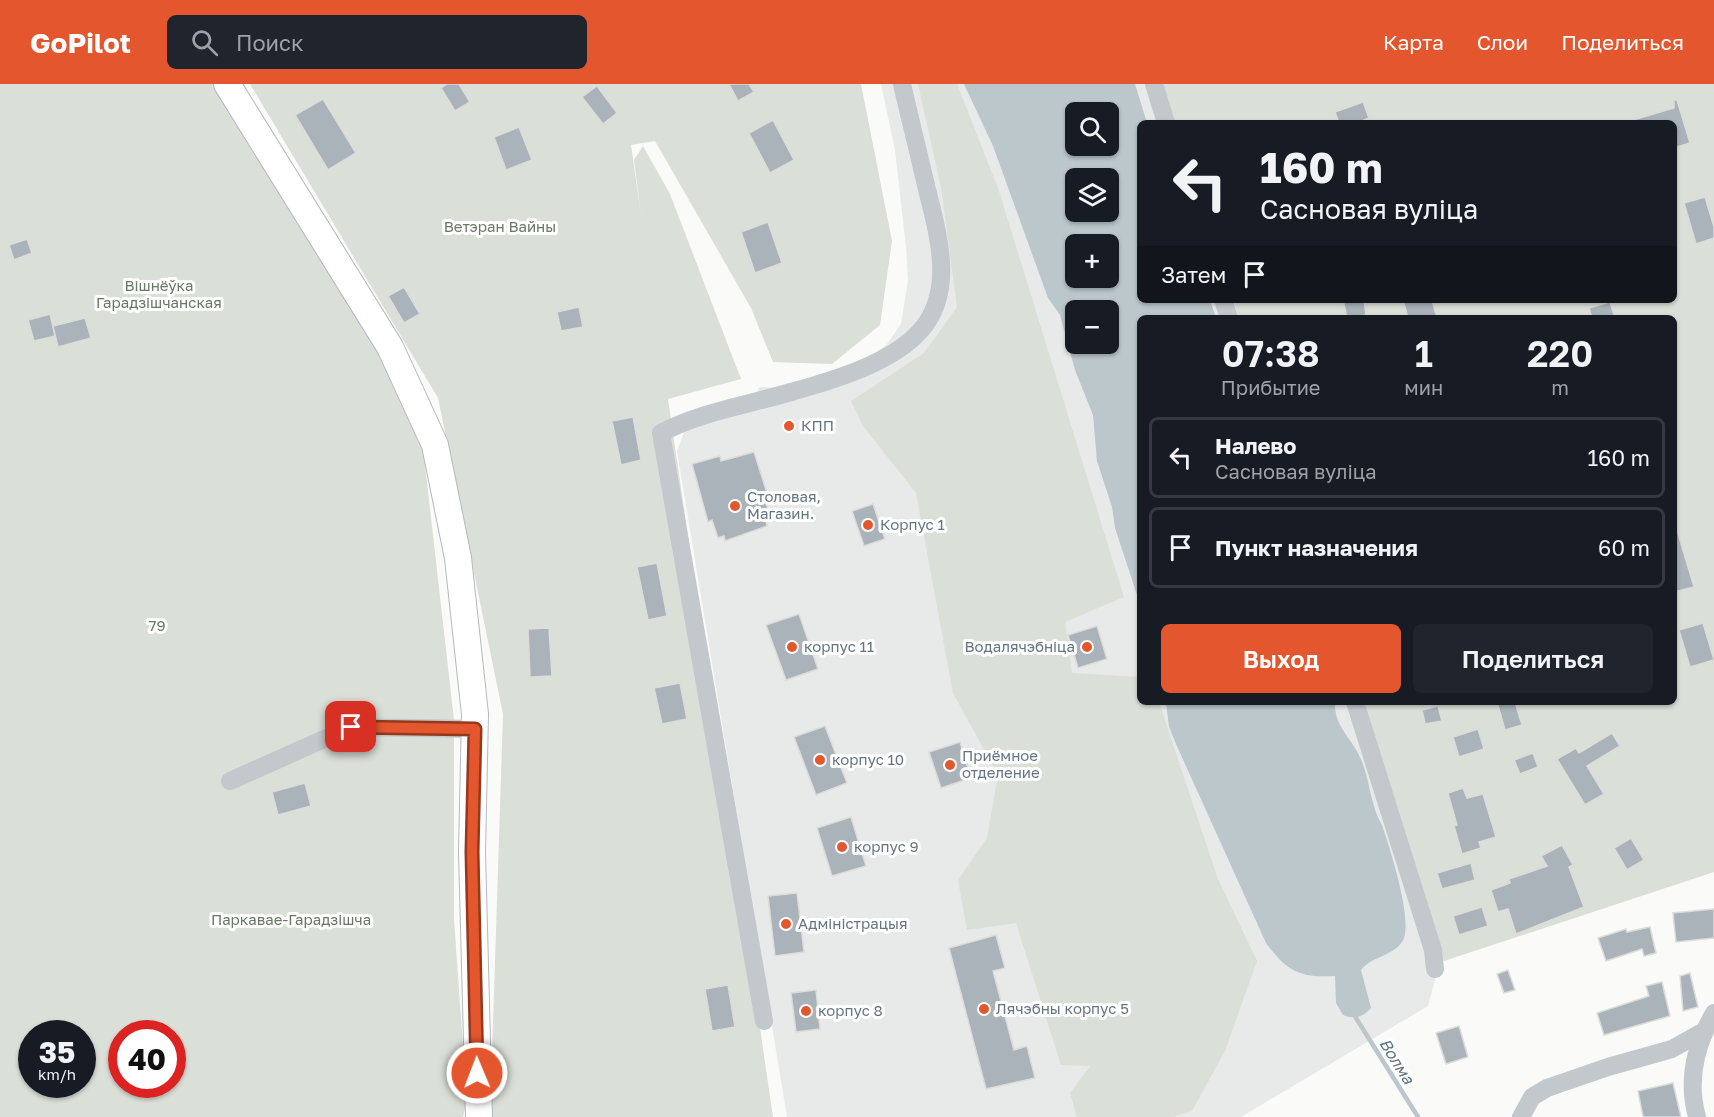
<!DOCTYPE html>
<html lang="ru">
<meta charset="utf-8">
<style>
body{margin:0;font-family:"Golos Text",sans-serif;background:#20242c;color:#f1f3f6;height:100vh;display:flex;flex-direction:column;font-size:22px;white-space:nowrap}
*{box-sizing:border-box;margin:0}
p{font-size:20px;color:#9ea1a6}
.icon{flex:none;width:33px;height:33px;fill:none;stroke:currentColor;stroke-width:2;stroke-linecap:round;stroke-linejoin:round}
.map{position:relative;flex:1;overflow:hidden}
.details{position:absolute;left:1137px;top:231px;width:540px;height:390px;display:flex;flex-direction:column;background:#171b24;border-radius:9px;box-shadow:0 2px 4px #0004}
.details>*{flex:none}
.hud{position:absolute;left:1137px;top:36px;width:540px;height:183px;border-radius:9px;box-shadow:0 2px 4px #0004;background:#171b24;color:#f1f3f6;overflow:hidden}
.fabs{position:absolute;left:1065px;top:18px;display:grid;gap:12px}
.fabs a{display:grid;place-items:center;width:54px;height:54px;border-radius:9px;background:#171b24;box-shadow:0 2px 4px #0004;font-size:30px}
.speed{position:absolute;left:18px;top:936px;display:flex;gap:12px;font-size:30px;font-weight:700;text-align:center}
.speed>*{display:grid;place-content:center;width:78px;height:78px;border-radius:50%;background:#171b24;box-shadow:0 2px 4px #0004;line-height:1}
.speed small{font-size:15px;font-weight:400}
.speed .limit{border:9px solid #d22;background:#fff;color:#111}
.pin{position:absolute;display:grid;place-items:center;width:51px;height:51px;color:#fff;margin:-26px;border-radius:12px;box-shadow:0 3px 9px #0006}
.me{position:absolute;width:66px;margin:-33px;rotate:359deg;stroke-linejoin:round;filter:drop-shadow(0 0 4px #0008)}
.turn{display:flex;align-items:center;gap:21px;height:126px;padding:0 24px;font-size:27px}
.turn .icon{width:78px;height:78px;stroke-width:2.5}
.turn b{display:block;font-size:42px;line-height:51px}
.then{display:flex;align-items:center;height:57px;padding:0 24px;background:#0003;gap:12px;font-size:22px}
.eta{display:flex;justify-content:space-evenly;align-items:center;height:102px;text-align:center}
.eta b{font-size:36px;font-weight:600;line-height:42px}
.primary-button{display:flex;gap:12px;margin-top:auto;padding:12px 24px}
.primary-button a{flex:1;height:69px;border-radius:9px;background:#e4572e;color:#fff;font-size:24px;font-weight:600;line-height:69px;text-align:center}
.primary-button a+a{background:#20242c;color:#f1f3f6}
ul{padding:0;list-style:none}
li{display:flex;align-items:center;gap:18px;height:81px;margin:0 12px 9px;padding:0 12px;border:3px solid #363941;border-radius:9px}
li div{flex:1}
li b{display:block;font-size:22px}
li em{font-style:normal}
header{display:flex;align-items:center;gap:36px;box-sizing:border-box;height:84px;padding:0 30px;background:#e4572e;color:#fff}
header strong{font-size:28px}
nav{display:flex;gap:33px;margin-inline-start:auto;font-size:21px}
.search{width:420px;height:54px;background:#20242c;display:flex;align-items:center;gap:15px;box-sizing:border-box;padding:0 21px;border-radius:9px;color:#9ea1a6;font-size:22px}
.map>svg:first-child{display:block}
.built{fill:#e8e9e9;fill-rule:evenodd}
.green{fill:#dadfd7;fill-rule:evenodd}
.water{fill:#bbc7cb;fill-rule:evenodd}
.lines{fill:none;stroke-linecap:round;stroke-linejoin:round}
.stream{stroke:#bbc7cb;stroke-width:4.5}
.building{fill:#aab3b9;stroke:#dcdcda;stroke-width:1.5}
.secondary-casing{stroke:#b3babf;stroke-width:28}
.street{stroke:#c3c8cc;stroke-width:18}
.secondary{stroke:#fff;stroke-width:26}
.route-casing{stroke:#94391e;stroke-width:15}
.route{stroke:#e4572e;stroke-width:10}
.poi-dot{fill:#e4572e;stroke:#fff;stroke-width:2}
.labels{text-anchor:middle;stroke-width:6;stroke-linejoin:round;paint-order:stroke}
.park-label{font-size:15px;fill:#687a64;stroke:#fff}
.poi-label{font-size:15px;fill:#657683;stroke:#fff;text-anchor:start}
.water-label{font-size:16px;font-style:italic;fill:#60757c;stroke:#fff}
</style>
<header>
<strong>GoPilot</strong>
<div class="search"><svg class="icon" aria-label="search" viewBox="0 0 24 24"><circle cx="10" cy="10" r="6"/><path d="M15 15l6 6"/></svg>Поиск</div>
<nav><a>Карта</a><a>Слои</a><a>Поделиться</a></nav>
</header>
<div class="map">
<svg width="1714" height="1033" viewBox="0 0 1714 1033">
<rect width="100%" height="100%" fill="#fafaf8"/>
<path class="built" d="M881 0H1157L1170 39H1140V216H1233L1239 234H1140V618H1361L1444 877 1438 885 1428 922 1241 1033H787L677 367 686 343 753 322 759 303 780 304 858 282 887 260 901 240 908 196 906 163 895 66ZM1076 28H1108V62H1076ZM1076 94H1108V128H1076ZM1076 160H1108V194H1076ZM1076 226H1108V260H1076Z"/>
<g class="green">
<path d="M0 0H215L376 260 423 363 454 636V836L467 1017 463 1033H0ZM32 950H82V1000H32ZM122 950H172V1000H122Z"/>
<polygon points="250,0 861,0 892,157 880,241 832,280 773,278 751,224 655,57 631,61 641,131 634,76 643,62 670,110 741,295 668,315 773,1033 490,1033 503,630 438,314"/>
<polygon points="918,0 957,0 998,104 1124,513 1065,538 1072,589 1140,593 1140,618 1159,618 1218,795 1257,877 1225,967 1192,1027 1172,1033 1077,1033 1070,1009 1090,982 1061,981 1016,839 967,846 958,796 987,754 998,691 953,609 916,409 863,342 851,317 924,269 957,223 941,103"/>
<polygon points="1157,0 1714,0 1714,788 1444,877 1361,618 1674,618 1674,234 1239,234 1233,216 1674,216 1674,39 1170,39"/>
</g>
<g class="water">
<path d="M964 0H1135L1147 39H1140V216H1210L1216 234H1140V520L1115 444 1112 423 1097 377 1093 331 1075 286 1060 231 1048 214 993 62ZM1076 28H1108V62H1076ZM1076 94H1108V128H1076ZM1076 160H1108V194H1076ZM1076 226H1108V260H1076Z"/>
<path d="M1166 618H1335C1334 640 1348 651 1358 669 1370 691 1369 719 1382 741 1389 762 1415 840 1402 858 1391 873 1372 872 1361 886L1371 924C1363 933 1354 936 1343 931L1336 919 1335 892C1300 894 1287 888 1266 859L1176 660 1169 643Z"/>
</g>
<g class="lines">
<polyline class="stream" points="1356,934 1418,1033"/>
</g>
<g class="building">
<polygon points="447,0 459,0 470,18 455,27 441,4"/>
<polygon points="729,0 749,0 754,8 738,17"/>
<polygon points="597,2 617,29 603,40 582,13"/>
<polygon points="323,15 356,69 328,86 295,31"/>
<polygon points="1674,16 1677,16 1690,59 1674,64 1674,39 1633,39 1633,36 1674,24"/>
<polygon points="1363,18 1369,34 1364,36 1365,39 1339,39 1335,28"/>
<polygon points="773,36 794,76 770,89 749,49"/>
<polygon points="519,43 532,76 506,86 494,53"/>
<polygon points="1705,113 1714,143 1714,154 1696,160 1684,119"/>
<polygon points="768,138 782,179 755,189 741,148"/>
<polygon points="27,155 32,169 14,176 9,161"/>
<polygon points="404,203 420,230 404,239 388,212"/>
<polygon points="1343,216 1364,216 1366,231 1347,234"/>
<polygon points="1403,216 1432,216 1437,234 1408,234"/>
<polygon points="1610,218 1615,234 1592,234 1589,224"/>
<polygon points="579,223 583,243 561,247 557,228"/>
<polygon points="50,230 55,252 34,257 28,236"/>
<polygon points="85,234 91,254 58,263 53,242"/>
<polygon points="633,333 641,376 621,381 612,337"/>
<polygon points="754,368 767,409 763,410 771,435 766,436 767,442 725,457 724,452 718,454 712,436 708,438 692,380 720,372 721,377"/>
<polygon points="873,420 885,455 864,462 852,427"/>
<polygon points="1674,446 1677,446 1694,503 1674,508"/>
<polygon points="657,479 667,532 648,536 637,483"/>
<polygon points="799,530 818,585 786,596 766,541"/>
<polygon points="1703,539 1714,576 1690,583 1679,546"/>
<polygon points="1097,542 1107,575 1078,584 1068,551"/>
<polygon points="549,544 552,592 530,593 528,545"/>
<polygon points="680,599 687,635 662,640 654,604"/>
<polygon points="1497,618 1515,618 1522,641 1505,646"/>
<polygon points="1438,622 1442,637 1425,640 1422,626"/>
<polygon points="825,642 847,699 816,711 794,653"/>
<polygon points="1478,645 1484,665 1459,673 1453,653"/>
<polygon points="1612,649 1620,662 1587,682 1604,710 1585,721 1557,675 1576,664 1579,669"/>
<polygon points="960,658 971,694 941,704 929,668"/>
<polygon points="1533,669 1538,683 1520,690 1514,676"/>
<polygon points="305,699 311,722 278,731 272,708"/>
<polygon points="1463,704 1467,714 1483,710 1496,753 1479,758 1481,764 1462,770 1454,742 1457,741 1448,709"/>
<polygon points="851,733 866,782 832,792 817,744"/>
<polygon points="1631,754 1644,776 1627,786 1614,764"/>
<polygon points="1562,761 1573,781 1569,783 1584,823 1516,850 1508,825 1498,828 1491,806 1510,799 1509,795 1547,782 1541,772"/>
<polygon points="1471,779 1475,796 1442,805 1437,789"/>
<polygon points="797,809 804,868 775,872 768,812"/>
<polygon points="1482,823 1488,842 1459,851 1453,832"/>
<polygon points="1714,825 1714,854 1676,858 1673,829"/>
<polygon points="1650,843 1656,869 1644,872 1642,865 1606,877 1598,854 1626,845 1627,848"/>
<polygon points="996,851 1005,884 993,887 1014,966 1027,962 1035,994 986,1005 949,864"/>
<polygon points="1508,886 1515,906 1504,909 1497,890"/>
<polygon points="1690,889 1698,923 1683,927 1680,892"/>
<polygon points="1662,898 1670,932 1604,951 1597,929 1649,912 1646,902"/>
<polygon points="728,901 735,943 712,947 705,905"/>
<polygon points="816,906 820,945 796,948 791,909"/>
<polygon points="1459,942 1468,973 1446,980 1436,949"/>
<polygon points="1673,999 1681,1033 1643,1033 1638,1007"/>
</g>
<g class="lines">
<defs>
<polyline id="secondary" points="227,0 390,263 435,361 458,474 475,630 472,768 479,1033"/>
</defs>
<use href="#secondary" class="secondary-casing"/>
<g class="street">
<polyline points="1154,0 1166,39"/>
<polyline points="1223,216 1229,234"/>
<polyline points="1355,618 1433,866 1435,885"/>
<polyline points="230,697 351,643 475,645"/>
<path d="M764 937 661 349C701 328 747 321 791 308 831 297 893 279 921 246 958 204 935 141 924 93 917 62 909 31 902 0"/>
<polyline points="1521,1033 1532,1013 1547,1004 1608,983 1672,965 1704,947"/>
<path d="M1697 1033C1687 997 1695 962 1714 929"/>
</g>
<use href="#secondary" class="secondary"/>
</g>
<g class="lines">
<defs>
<polyline id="route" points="351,643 475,645 472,768 477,989"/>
</defs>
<use href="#route" class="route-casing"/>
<use href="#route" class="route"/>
</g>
<g class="poi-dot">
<circle cx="789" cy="342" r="6"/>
<circle cx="735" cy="422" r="6"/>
<circle cx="868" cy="441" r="6"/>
<circle cx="792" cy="563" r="6"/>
<circle cx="1087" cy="563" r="6"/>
<circle cx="820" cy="676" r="6"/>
<circle cx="950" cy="681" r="6"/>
<circle cx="842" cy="763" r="6"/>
<circle cx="786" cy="840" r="6"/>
<circle cx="984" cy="925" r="6"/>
<circle cx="806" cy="927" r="6"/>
</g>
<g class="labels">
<g class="park-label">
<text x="500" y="148">Ветэран Вайны</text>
<text x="159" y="207">Вішнёўка<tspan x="159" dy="17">Гарадзішчанская</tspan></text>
<text x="157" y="547">79</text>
<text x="291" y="841">Паркавае-Гарадзішча</text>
</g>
<g class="poi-label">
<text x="801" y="347">КПП</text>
<text x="747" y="418">Столовая,<tspan x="747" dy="17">Магазин.</tspan></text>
<text x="880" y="446">Корпус 1</text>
<text x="804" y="568">корпус 11</text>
<text x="1075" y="568" text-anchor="end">Водалячэбніца</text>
<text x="962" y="677">Приёмное<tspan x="962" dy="17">отделение</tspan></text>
<text x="832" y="681">корпус 10</text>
<text x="854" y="768">корпус 9</text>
<text x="798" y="845">Адміністрацыя</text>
<text x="996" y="930">Лячэбны корпус 5</text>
<text x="818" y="932">корпус 8</text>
</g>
<g class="water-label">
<text transform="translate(1397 977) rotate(58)" y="6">Волма</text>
</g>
</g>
</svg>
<div class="fabs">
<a><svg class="icon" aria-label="search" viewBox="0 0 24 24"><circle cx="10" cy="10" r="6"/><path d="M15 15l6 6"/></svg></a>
<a><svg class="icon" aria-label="layers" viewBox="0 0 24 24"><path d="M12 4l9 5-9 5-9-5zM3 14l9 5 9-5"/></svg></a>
<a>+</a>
<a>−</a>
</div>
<div class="speed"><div>35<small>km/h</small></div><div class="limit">40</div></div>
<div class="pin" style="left:351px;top:643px;background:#d93025"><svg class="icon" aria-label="arrive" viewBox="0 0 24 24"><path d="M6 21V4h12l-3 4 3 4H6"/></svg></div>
<svg class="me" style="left:477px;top:989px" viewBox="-20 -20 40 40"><circle r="17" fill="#e4572e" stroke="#fff" stroke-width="3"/><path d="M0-11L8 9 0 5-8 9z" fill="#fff"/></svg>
<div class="hud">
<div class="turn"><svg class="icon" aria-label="left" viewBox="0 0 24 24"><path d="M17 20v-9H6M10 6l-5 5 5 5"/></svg><div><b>160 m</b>Сасновая вуліца</div></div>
<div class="then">Затем<svg class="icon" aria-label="arrive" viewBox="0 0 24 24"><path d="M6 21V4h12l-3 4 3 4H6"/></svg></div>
</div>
<section class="details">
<div class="eta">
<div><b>07:38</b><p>Прибытие</p></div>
<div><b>1</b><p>мин</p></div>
<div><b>220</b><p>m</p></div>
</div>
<ul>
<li><svg class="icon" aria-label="left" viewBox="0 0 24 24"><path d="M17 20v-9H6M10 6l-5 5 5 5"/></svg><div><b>Налево</b><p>Сасновая вуліца</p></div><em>160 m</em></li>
<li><svg class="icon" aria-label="arrive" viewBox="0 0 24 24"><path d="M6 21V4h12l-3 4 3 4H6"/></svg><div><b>Пункт назначения</b></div><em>60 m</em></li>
</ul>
<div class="primary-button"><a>Выход</a><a>Поделиться</a></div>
</section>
</div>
